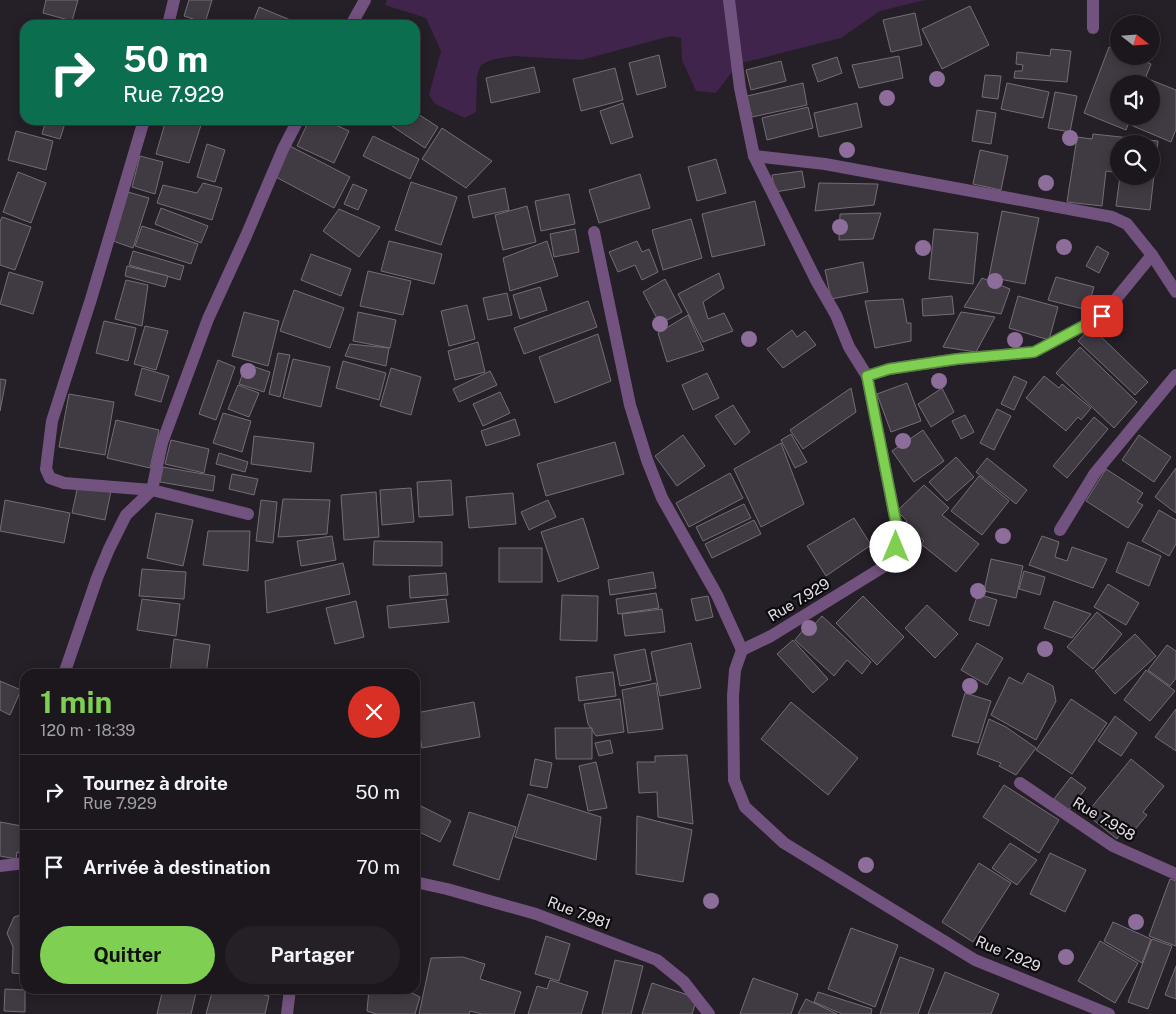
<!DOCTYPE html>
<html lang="fr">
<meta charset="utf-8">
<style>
body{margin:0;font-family:"Public Sans",sans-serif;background:#252026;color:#f1f3f6;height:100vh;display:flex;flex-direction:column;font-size:19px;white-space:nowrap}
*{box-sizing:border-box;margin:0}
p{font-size:16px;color:#a09fa4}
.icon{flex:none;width:28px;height:28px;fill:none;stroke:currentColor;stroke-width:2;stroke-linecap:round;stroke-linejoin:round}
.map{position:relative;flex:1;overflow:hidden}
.details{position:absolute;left:20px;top:669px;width:400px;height:325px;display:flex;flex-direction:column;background:#1c171d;border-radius:15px;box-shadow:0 2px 12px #0003,0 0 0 1px #3a363b}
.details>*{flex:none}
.banner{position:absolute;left:20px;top:20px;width:400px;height:105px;border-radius:15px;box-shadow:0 2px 12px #0003,0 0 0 1px #3a363b;background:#0b6e4f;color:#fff;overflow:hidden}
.needle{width:32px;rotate:107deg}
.buttons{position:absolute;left:1110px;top:15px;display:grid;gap:10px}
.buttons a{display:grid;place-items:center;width:50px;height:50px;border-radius:50%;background:#1c171d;box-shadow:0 2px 12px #0003,0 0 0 1px #3a363b;font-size:25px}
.pin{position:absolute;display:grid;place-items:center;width:42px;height:42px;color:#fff;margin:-21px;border-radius:10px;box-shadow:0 2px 8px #0006}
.me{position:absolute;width:55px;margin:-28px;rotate:0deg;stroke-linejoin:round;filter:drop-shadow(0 0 4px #0008)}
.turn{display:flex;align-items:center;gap:18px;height:105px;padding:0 20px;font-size:22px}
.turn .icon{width:65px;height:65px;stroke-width:2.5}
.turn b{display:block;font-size:35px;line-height:42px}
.round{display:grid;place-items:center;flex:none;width:52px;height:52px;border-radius:26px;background:#252026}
.overview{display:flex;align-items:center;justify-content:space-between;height:85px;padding:0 20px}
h1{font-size:30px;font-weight:700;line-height:38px;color:#7fd052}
.cta{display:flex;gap:10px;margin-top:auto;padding:10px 20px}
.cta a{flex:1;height:58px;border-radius:30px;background:#7fd052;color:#111;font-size:20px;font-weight:700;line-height:58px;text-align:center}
.cta a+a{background:#252026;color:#f1f3f6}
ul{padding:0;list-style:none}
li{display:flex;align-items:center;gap:15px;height:75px;padding:0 20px;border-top:1px solid #3a363b}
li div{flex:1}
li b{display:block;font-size:19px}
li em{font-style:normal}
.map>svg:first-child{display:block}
.green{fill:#40244b}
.building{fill:#403a43;stroke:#746d76}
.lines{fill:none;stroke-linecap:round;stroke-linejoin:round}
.minor{stroke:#72527f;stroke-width:12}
.tree{fill:#8d6d99}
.route-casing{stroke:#538735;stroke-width:12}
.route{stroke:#7fd052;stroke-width:9}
.labels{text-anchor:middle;stroke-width:4.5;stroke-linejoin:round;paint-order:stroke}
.street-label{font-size:15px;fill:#e2dee3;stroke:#0d0a0e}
</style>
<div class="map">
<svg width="1176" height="1014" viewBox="0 0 1176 1014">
<rect width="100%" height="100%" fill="#251f27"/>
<polygon class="green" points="387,0 925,0 880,11 841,38 738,64 716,93 696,91 682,60 681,38 671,36 581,60 513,56 491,60 481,65 477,76 476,112 465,118 435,104 429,95 441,51 426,18 385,5"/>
<g class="building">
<polygon points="46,0 78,0 72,21 43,13"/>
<polygon points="189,0 212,0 205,23 184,16"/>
<polygon points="970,6 989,45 942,69 922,29"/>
<polygon points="259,7 300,24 299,25 252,25"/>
<polygon points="915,13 922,45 891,52 883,20"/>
<polygon points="50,20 83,25 50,25"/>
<polygon points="1109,47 1119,51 1119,56 1132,56 1151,64 1143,84 1119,84 1119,116 1131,116 1126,130 1084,113"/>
<polygon points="1051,49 1071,51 1067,82 1014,78 1015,71 1022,71 1023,65 1016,64 1017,52 1050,56"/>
<polygon points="659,55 666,87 637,95 629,63"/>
<polygon points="899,56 903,78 859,88 852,65"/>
<polygon points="837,57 842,73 818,82 812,65"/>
<polygon points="781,61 786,81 751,90 746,70"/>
<polygon points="534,67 540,92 491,103 486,78"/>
<polygon points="615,68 623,100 581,111 573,79"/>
<polygon points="985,75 1001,76 998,99 982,97"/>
<polygon points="1151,80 1176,90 1176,129 1171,142 1133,126 1137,116 1151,116 1151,84 1149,84"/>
<polygon points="803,83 807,105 752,117 747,96"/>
<polygon points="1007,83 1049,92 1043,118 1001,109"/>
<polygon points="1055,92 1077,96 1070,132 1048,128"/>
<polygon points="623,103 633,137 611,144 600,111"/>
<polygon points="857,103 862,127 819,137 814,113"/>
<polygon points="808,107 813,128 767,140 762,118"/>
<polygon points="977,110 996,113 991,144 972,141"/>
<polygon points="415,112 438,127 425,148 383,120 415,120"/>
<polygon points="46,120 66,120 60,139 42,134"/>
<polygon points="166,120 182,120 201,125 189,163 156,154"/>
<polygon points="309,120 325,120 349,131 334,163 297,146"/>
<polygon points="442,128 492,161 466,188 422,159"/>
<polygon points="16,131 53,141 46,170 8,160"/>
<polygon points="1093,134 1158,141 1150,210 1116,206 1120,176 1151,176 1151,144 1119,144 1119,173 1106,171 1102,206 1067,202 1077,137 1092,139"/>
<polygon points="373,136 419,159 410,179 363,156"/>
<polygon points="207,144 225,150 215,182 197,177"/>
<polygon points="290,146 350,177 334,208 274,176"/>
<polygon points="980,150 1008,156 1001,190 973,184"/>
<polygon points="140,156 163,162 155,194 132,187"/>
<polygon points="716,159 726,193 697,201 688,167"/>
<polygon points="802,171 805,187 775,192 772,175"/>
<polygon points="18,172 46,183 31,223 3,212"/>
<polygon points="640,174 650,208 599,223 589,190"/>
<polygon points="411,182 457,197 441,245 395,230"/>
<polygon points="203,183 222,188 212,220 157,203 163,185 197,193"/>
<polygon points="819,183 878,184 874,205 815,211"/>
<polygon points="353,184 367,190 358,210 344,204"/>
<polygon points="505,188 509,210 473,218 468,196"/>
<polygon points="128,192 149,198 133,248 113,241"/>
<polygon points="569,194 575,224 541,231 535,201"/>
<polygon points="755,201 765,245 712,257 702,214"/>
<polygon points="527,206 536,242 503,250 495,215"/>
<polygon points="161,208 208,226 201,243 155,224"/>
<polygon points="339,209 380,227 359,257 323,231"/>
<polygon points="1002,211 1039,218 1025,284 989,277"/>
<polygon points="881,213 873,239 839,240 840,214"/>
<polygon points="2,217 31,227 15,270 0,265 0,222"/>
<polygon points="691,219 702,258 663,270 652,230"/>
<polygon points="142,226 198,244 191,264 135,246"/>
<polygon points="575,229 579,252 554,257 550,234"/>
<polygon points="934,229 978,233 973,284 929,279"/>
<polygon points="389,241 442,254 434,284 381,271"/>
<polygon points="547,241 558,276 510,291 503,258"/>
<polygon points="637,241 642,252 649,249 658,272 642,280 635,265 618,272 609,252"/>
<polygon points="1097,246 1109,253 1099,273 1086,266"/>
<polygon points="133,251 184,266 180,280 129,265"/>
<polygon points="311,254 351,269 341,296 301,280"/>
<polygon points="863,262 868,292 831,299 825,270"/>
<polygon points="127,266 168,276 165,287 125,276"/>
<polygon points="368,271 411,281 403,315 360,306"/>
<polygon points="9,272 43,282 33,314 0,304"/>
<polygon points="719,273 724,288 703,302 708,319 724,313 733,331 703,342 678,294"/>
<polygon points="1056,277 1094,287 1087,310 1048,300"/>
<polygon points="982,278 1010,289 1001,314 964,307"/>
<polygon points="665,279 682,312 660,324 643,292"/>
<polygon points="126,280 148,285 142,326 115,319"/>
<polygon points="540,287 547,310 520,319 513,295"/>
<polygon points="294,290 344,308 330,348 280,331"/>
<polygon points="507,293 512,315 488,320 483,298"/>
<polygon points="952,296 954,314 923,316 922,299"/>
<polygon points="1018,296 1058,307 1049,340 1009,328"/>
<polygon points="903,299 907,323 911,323 911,341 875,348 865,301"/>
<polygon points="588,301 597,327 524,354 514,328"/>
<polygon points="467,305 475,339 449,346 441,311"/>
<polygon points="244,312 279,321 268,366 232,356"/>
<polygon points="358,312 396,320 390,348 353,341"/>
<polygon points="961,312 995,317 976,352 943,347"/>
<polygon points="688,315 704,350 667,362 658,333"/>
<polygon points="104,321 136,328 128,361 96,353"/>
<polygon points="145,326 168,331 156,370 134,364"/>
<polygon points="1091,327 1148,382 1135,395 1078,341"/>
<polygon points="792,330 797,337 805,331 816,345 783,368 767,349"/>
<polygon points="598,334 611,381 555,403 539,357"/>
<polygon points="478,342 485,372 455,380 448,351"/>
<polygon points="350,344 389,348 386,366 345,356"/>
<polygon points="1080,347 1137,402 1114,428 1056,373"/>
<polygon points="278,353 290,355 280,397 269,394"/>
<polygon points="293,359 330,367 321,407 283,398"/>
<polygon points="218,360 235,367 216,420 199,414"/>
<polygon points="343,361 386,373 379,400 336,388"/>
<polygon points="246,364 270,372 264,392 239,384"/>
<polygon points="142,368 169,376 161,402 135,395"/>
<polygon points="391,368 421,377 411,415 380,406"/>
<polygon points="490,371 497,385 459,402 453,389"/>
<polygon points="707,373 719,398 693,410 682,385"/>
<polygon points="1014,376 1027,382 1014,410 1001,404"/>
<polygon points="1044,376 1059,388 1062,384 1091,408 1081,420 1078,417 1066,431 1026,398"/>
<polygon points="0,379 6,380 0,411"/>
<polygon points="907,383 921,421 891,432 877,394"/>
<polygon points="238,385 259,393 249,417 228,409"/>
<polygon points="851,388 856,412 803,449 790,430"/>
<polygon points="942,388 954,412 931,427 918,404"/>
<polygon points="500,392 510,413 483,426 473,404"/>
<polygon points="69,394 114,402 105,455 59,447"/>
<polygon points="733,405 750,432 735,445 715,416"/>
<polygon points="997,409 1011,416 994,450 980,443"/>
<polygon points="223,413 251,421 242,452 213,443"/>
<polygon points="965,415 974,432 961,439 952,421"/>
<polygon points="1094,417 1108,429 1067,478 1053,466"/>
<polygon points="515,419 520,435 486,446 481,431"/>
<polygon points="116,420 159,430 150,468 107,458"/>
<polygon points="923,430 944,461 914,482 892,451"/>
<polygon points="791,434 807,462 795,468 781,440"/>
<polygon points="683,435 705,466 677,486 655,456"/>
<polygon points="1139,435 1171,457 1154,482 1122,460"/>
<polygon points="254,436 314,443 311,472 251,464"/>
<polygon points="171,440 209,449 204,473 165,464"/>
<polygon points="615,442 624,474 546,496 537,464"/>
<polygon points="781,443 804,504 761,527 734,469"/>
<polygon points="219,453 248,462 245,472 216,464"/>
<polygon points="956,457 974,477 947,501 929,482"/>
<polygon points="987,458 1027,490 1016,504 976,472"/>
<polygon points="163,467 215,476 213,491 160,482"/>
<polygon points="1176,468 1176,513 1155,497"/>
<polygon points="1106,469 1143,493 1137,502 1143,505 1128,528 1086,501"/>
<polygon points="730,473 743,498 689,527 676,503"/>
<polygon points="232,474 258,479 254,495 229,489"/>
<polygon points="979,476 1009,501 982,535 951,511"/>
<polygon points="451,480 453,515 419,517 417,482"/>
<polygon points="78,485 111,491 105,520 72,513"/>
<polygon points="924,485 949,508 942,515 979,544 956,572 921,544 924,541 904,525 907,521 897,511"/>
<polygon points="411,488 414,522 382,525 380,490"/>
<polygon points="376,492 379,537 344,540 341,495"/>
<polygon points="513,493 516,524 469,528 466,497"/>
<polygon points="283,499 330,500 327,534 278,537"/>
<polygon points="5,500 70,513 64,543 0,531"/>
<polygon points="261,500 277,502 273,543 256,541"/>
<polygon points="548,500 556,517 529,530 521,512"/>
<polygon points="744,504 751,518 703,541 696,527"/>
<polygon points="1159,510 1176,520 1176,544 1169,556 1142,541"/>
<polygon points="156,513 193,520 183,566 147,558"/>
<polygon points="583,518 599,568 558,582 541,532"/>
<polygon points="854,518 871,545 826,576 807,546"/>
<polygon points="754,520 761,534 712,558 705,544"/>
<polygon points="208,531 250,531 248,571 203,565"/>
<polygon points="332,536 336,560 301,566 297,541"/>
<polygon points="1042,536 1059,542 1055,557 1067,561 1072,547 1107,559 1093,588 1029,565"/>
<polygon points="374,541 442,542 442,566 373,565"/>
<polygon points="1128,542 1161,556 1149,586 1116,572"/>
<rect x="499" y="548" width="43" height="34"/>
<polygon points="991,559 1023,566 1016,598 984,591"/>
<polygon points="343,563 350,594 267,613 265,581"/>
<polygon points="142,569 186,572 184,599 139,596"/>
<polygon points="1024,571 1045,577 1040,595 1019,589"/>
<polygon points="653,572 656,588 610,595 608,580"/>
<polygon points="446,573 448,595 410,598 409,576"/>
<polygon points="1108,584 1139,603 1126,625 1094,607"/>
<polygon points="656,593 659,608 618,614 616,599"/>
<polygon points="978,594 997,600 989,626 969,620"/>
<polygon points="562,595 598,596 597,641 560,640"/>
<polygon points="708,596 713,617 696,621 691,599"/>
<polygon points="863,596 904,637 877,665 836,623"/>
<polygon points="142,599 180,604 176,636 137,630"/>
<polygon points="446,599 449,622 389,628 387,606"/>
<polygon points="356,601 364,637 335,644 326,608"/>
<polygon points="1054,601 1091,614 1072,638 1044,628"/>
<polygon points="927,605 958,634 935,658 905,628"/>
<polygon points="662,609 665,632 625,636 622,614"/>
<polygon points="1097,612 1122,634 1093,669 1067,647"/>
<polygon points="822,616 871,662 862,674 847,660 834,676 795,640 808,624 812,627"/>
<polygon points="1135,634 1156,656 1115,694 1095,671"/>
<polygon points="174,639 210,645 206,674 170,672"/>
<polygon points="793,640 828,679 813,693 777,654"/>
<polygon points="691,643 701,688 660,696 651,652"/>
<polygon points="977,643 1003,658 987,685 961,670"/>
<polygon points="1167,645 1176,651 1176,678 1170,686 1148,670"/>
<polygon points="645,649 651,680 620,686 614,655"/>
<polygon points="1146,670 1175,691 1150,721 1124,700"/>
<polygon points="613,672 616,696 579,701 576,677"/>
<polygon points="1028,673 1053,686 1056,701 1036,740 991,715 1009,677 1022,684"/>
<polygon points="0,681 21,690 10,715 0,710"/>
<polygon points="656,683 663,729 628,733 622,690"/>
<polygon points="965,693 991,701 978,743 952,736"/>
<polygon points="620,699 624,732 596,736 588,724 584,704"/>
<polygon points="1071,699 1107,723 1072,774 1036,750"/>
<polygon points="474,702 480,737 422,748 416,713"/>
<polygon points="791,702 858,758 828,795 761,739"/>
<polygon points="1176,709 1176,751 1155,737"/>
<polygon points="1115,716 1137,733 1121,756 1098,741"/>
<polygon points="989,719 1006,727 1036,748 1016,775 999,766 1001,763 977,754"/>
<polygon points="555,728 592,728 592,759 556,759"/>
<polygon points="610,740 613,753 599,756 595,743"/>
<polygon points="687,755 693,824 658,817 657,792 639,793 637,762 655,762 655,756"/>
<polygon points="535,759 552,763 547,788 530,785"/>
<polygon points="1131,759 1164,786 1143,812 1147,815 1131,834 1124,828 1117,839 1086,814"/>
<polygon points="596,762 607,808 588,811 579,766"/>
<polygon points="1071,777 1086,788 1069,810 1054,799"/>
<polygon points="1004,785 1059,820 1039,853 983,817"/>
<polygon points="528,794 601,817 596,860 515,837"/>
<polygon points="415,803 451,821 440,842 415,830"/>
<polygon points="469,812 516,827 499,880 453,865"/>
<polygon points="637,816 692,830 683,882 636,874"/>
<polygon points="0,822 22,826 25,832 23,853 17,852 16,859 0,856"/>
<polygon points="1010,843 1037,860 1017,885 992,868"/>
<polygon points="1050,853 1086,870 1065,912 1030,894"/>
<polygon points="979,863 1011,883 973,942 942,922"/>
<polygon points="1170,879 1176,881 1176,946 1149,936"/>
<polygon points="24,914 25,974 12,973 13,947 7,933 14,917"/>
<polygon points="1113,922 1151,939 1142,963 1104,941"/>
<polygon points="851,928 898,945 875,1007 828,989"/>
<polygon points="546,936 570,944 559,981 535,974"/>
<polygon points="1152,939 1172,946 1148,1009 1128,1002"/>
<polygon points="1100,941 1138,963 1115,1003 1078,981"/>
<polygon points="463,957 485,964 480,979 521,992 514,1014 482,1014 470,1011 469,1014 419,1014 431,958"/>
<polygon points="900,957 934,969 918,1014 880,1014"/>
<polygon points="615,960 643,966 631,1014 602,1014"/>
<polygon points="1176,966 1176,999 1165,995"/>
<polygon points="945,972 999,994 991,1014 928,1014"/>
<polygon points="753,978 798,994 791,1014 740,1014"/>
<polygon points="550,980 588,992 581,1014 528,1014 537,986 547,989"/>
<polygon points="652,983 697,998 692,1014 642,1014"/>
<polygon points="5,989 25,990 25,1012 4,1011"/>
<polygon points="163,989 197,989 191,1014 157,1014"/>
<polygon points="213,989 240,989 269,996 265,1014 206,1014"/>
<polygon points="369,989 404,989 420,997 415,1014 376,1014 367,1011"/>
<polygon points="818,992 872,1009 871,1014 842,1014 814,1002"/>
<polygon points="806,999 837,1014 798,1014"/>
</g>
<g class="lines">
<g class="minor">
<polyline points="729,0 740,88 754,156 817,282 836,315 849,347 867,376"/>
<polyline points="168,25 174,0"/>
<polyline points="351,25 365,0"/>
<polyline points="1093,28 1093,0"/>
<polyline points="144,120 91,299 52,421 46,469 50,478 64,483 152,490 248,514"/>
<polyline points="754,156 825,164 1112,217 1127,224 1152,255"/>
<polyline points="594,232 630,405 647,460 662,498 717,595 742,650"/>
<polyline points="1060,530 1095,473 1176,375"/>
<polyline points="64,674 97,578 109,549 126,515 152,490 162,443 208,319 246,236 283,149 298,120"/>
<polyline points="1020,783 1113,846 1176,874"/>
<polyline points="0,866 25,863"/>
<polyline points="415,882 447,889 536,914 657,960 684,982 709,1014"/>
<polyline points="287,1014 290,989"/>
<polyline points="1109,1014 975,960 784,843 745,807 734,780 733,696 735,670 742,650 771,636 888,564 896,547 898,533 867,376 889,369 957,359 1034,352 1102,316 1152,255 1176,292"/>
</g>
</g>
<g class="tree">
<circle cx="937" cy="79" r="8"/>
<circle cx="887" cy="98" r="8"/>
<circle cx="1070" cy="138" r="8"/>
<circle cx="847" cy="150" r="8"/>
<circle cx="1046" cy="183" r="8"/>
<circle cx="840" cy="227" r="8"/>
<circle cx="1064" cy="247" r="8"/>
<circle cx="923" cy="248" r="8"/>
<circle cx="995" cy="281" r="8"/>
<circle cx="660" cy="324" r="8"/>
<circle cx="749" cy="339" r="8"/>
<circle cx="1015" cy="340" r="8"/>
<circle cx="248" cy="371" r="8"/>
<circle cx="939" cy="381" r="8"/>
<circle cx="903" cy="441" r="8"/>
<circle cx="1003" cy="536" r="8"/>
<circle cx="978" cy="591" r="8"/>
<circle cx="809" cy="628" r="8"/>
<circle cx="1045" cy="649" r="8"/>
<circle cx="970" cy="686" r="8"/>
<circle cx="866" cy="865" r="8"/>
<circle cx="711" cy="901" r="8"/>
<circle cx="1136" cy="922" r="8"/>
<circle cx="1066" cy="957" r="8"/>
</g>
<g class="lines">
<defs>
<polyline id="route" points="896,547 898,533 867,376 889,369 957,359 1034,352 1102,316"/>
</defs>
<use href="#route" class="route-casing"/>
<use href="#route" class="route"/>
</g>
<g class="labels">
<g class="street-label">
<text transform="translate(799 600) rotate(-31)" y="5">Rue 7.929</text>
<text transform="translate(1104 819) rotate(31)" y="5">Rue 7.958</text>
<text transform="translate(579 913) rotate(21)" y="5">Rue 7.981</text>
<text transform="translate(1008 954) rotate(23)" y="5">Rue 7.929</text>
</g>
</g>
</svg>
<div class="buttons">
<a><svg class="needle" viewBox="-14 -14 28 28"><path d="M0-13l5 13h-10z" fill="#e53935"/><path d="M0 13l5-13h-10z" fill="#a09fa4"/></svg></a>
<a><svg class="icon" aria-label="sound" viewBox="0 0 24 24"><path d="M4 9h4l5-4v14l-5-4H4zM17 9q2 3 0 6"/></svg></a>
<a><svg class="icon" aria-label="search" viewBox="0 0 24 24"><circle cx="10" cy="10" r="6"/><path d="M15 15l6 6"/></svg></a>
</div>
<div class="pin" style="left:1102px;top:316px;background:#d93025"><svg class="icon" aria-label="arrive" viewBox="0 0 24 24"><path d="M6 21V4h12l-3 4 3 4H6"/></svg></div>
<svg class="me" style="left:896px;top:547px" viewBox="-20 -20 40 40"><circle r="19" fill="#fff"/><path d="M0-13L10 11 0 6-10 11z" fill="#7fd052"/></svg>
<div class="banner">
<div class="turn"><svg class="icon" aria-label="right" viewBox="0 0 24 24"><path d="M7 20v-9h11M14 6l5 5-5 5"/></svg><div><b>50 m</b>Rue 7.929</div></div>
</div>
<section class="details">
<div class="overview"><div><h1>1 min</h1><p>120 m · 18:39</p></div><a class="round" style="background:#d93025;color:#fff"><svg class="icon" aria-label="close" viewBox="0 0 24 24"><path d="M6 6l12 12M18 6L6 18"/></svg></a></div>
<ul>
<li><svg class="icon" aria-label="right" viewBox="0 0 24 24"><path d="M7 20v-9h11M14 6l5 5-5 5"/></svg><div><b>Tournez à droite</b><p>Rue 7.929</p></div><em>50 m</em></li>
<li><svg class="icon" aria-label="arrive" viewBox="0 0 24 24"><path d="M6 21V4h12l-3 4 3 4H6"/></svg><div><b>Arrivée à destination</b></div><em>70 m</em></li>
</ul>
<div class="cta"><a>Quitter</a><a>Partager</a></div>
</section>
</div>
